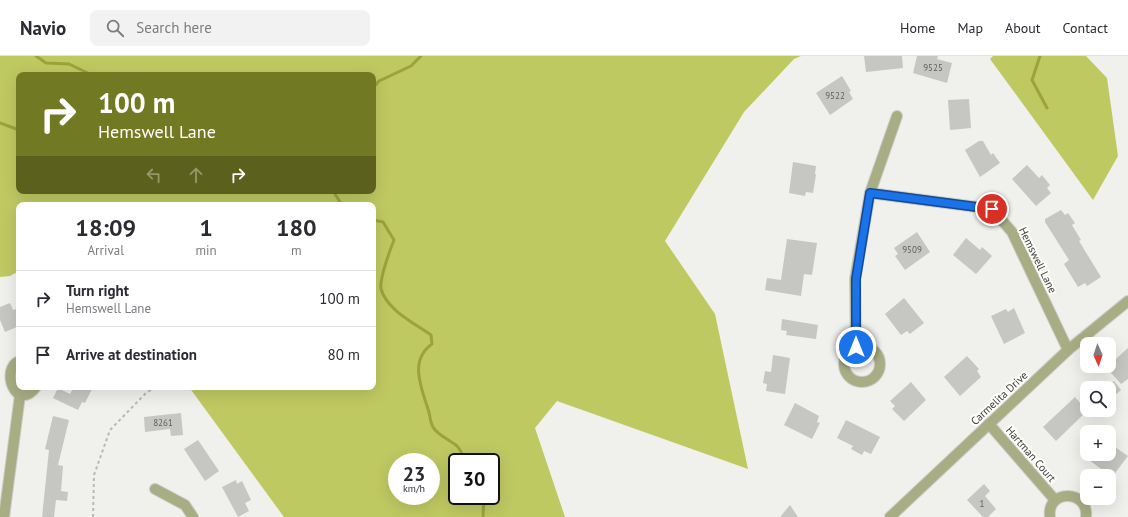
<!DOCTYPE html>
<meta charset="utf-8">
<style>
body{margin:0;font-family:"PT Sans",sans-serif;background:#f2f2f3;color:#2b2b33;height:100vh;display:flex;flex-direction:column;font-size:15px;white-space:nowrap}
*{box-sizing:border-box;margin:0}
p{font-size:13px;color:#7c7c81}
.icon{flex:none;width:22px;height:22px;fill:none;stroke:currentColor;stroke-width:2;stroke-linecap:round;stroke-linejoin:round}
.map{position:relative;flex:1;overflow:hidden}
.sheet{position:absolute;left:16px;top:146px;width:360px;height:188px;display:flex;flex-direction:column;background:#fff;border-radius:8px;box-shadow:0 4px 16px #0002}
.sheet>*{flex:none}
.banner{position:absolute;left:16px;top:16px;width:360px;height:122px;border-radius:8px;box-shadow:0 4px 16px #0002;background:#727923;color:#fff;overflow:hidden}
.needle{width:26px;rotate:177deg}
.controls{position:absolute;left:1080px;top:281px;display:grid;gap:8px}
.controls a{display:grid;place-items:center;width:36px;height:36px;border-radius:8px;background:#fff;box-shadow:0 4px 16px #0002;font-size:20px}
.speed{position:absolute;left:388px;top:397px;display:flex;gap:8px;font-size:20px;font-weight:700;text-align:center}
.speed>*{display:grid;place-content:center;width:52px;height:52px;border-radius:50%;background:#fff;box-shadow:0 4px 16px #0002;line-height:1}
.speed small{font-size:10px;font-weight:400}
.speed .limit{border:2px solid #111;border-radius:6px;background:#fff;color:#111}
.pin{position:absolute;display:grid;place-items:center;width:34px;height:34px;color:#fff;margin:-17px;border:2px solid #fff;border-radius:50%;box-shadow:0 1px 4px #0007}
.me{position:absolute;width:44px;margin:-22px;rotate:0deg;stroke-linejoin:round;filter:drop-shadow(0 0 3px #0008)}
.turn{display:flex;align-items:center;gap:14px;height:84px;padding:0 16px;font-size:18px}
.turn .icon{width:52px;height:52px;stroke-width:2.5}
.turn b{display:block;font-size:28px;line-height:34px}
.lanes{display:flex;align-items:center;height:38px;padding:0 16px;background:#0003;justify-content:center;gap:20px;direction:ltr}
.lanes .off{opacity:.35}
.eta{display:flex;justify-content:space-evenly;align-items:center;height:68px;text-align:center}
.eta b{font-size:24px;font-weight:700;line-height:28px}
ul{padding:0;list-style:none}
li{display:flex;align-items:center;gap:12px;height:56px;padding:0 16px;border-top:1px solid #e1e1e2}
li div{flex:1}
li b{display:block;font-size:15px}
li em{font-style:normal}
header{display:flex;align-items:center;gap:24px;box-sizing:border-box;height:56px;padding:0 20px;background:#fff;border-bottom:1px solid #e1e1e2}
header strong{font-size:19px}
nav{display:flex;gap:22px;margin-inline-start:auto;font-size:14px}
.search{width:280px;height:36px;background:#f2f2f3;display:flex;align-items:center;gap:10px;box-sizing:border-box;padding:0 14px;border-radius:8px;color:#7c7c81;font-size:15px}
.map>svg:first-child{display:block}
.forest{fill:#bfc962;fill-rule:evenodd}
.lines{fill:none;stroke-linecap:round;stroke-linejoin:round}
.stream{stroke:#9ba43a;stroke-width:3}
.building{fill:#c6c7c2}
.minor-casing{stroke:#ccccc8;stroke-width:12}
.path{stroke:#b8b8b4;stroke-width:2;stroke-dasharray:3 3;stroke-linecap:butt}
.minor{stroke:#a8ad83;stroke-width:10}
.route-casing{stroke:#114b97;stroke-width:10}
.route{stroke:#1a73e8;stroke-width:7}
.labels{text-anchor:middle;stroke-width:4;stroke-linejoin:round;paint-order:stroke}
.number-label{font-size:9px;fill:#5e5e5b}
.street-label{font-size:11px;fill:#3b3b39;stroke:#fdfef9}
</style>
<header>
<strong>Navio</strong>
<div class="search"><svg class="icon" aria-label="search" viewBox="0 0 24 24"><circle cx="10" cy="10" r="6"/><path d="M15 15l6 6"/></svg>Search here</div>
<nav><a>Home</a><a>Map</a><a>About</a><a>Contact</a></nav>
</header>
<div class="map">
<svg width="1128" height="461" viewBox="0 0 1128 461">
<rect width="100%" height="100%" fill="#f0f0ec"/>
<g class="forest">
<path d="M0 0H801L794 3 744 56 665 185 715 258 748 413 557 345 535 372 565 461H284L189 331H373V149H19V215L10 220 0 221ZM19 19H373V135H19ZM397 406H431V440H397ZM457 406H491V440H457Z"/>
<polygon points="993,0 1086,0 1107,22 1118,100 1093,144 990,3"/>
</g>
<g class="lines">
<g class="stream">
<polyline points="36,0 46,7 69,8 92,19"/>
<polyline points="1040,0 1032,24 1047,52"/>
<polyline points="373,32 379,25 411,10 421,0"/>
<polyline points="0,67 19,74"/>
<polyline points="333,135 342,149"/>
<path d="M373 164 383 166 394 184C390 194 379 224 381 233 387 254 414 267 431 279L432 288C409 304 421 331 428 353 430 358 430 366 433 371 437 379 450 384 457 390 461 394 463 401 466 406"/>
<polyline points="483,461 484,440"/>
</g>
</g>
<g class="building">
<polygon points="864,0 902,0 903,12 866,16"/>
<polygon points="917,0 938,0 937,3 952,7 947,27 913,17"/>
<polygon points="842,20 851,35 849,36 853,43 830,59 816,37"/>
<polygon points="969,43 971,72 950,74 948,44"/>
<polygon points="979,85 983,85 991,99 993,97 1000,107 980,121 965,94"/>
<polygon points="793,106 816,110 815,118 816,119 813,137 806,136 805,140 789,137"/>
<polygon points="1027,109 1039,122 1042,119 1050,129 1047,132 1051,137 1036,150 1012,123"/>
<polygon points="1061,154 1065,159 1068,157 1075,167 1072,169 1081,184 1079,185 1101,221 1087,230 1085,227 1078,231 1064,208 1069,204 1045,166 1045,163"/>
<polygon points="917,176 930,196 905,214 895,200 898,198 894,192"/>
<polygon points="966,182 980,194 982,191 992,200 976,218 953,199"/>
<polygon points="787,183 817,187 812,219 804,218 801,240 765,234 767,222 781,224"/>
<polygon points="904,242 924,267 910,278 907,275 901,279 885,258"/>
<polygon points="10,247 13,254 19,252 19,270 5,276 0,264 0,251"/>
<polygon points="1014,252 1025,277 1004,288 991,260 1006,253 1008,256"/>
<polygon points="782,263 818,269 816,283 786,279 787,275 781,274"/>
<polygon points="1128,292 1128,323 1121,328 1106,311 1109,310 1109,309"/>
<polygon points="773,299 790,302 785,338 766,335 767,328 763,327 765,315 771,316"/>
<polygon points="967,300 979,313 977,315 981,321 960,340 944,321"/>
<polygon points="1114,325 1121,334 1113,341 1109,337 1109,332 1106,332"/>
<polygon points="911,326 926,344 904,365 892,353 895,350 890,345"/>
<polygon points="74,331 93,331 85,347 82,346 78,354 53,342 58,332 70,338"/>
<polygon points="1075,341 1087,355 1056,385 1043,371"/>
<polygon points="795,347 819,360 817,366 820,367 812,383 784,369"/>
<polygon points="181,357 183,379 171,380 170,373 145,376 144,361"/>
<polygon points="53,360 69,364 58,409 63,410 61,435 68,436 67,445 56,444 54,461 42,461 49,394 45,393"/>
<polygon points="846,364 880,381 871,398 864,395 862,399 851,393 853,390 837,382"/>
<polygon points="198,384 219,415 205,425 184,393"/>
<polygon points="1109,387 1128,400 1112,421 1081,398 1109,398"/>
<polygon points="236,424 237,428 242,425 251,444 245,447 249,455 238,461 222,431"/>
<polygon points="984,428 990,435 985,440 996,453 988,461 983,461 967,444"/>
<polygon points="790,449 798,461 780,461"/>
</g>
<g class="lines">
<defs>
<g id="minor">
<polyline points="870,137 992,153 1012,176 1068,294"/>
<circle cx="862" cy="308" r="18"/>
<polyline points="856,291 855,223 870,137 897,60"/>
<path d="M19 305C0 313 16 357 36 331"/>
<polyline points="989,368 1055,444"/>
<polyline points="155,433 185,449 193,461"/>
<polyline points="4,461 20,339"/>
<polyline points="890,461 1068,294 1128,245"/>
<path d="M1050 461C1046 433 1089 433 1086 461"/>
</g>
</defs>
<use href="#minor" class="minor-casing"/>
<polyline class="path" points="93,461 94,419 110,374 146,337 155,331"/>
<use href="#minor" class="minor"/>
</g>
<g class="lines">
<defs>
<polyline id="route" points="856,291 856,223 870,137 992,153"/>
</defs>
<use href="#route" class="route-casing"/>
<use href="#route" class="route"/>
</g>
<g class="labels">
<g class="number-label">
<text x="933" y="15">9525</text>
<text x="835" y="43">9522</text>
<text x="912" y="197">9509</text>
<text x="163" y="370">8261</text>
<text x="982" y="451">1</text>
</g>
<g class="street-label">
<text transform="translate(1038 204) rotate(64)" y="4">Hemswell Lane</text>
<text transform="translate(999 342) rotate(-43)" y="4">Carmelita Drive</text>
<text transform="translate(1031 398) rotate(49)" y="4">Hartman Court</text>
</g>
</g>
</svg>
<div class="controls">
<a><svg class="needle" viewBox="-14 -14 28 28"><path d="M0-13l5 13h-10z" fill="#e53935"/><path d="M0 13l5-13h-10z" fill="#7c7c81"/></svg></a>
<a><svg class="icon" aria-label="search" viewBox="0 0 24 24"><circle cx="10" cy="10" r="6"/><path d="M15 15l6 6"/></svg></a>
<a>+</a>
<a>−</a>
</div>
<div class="speed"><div>23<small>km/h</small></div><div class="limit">30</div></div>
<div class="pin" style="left:992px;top:153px;background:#d93025"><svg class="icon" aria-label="arrive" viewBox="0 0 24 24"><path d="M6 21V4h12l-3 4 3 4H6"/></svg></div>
<svg class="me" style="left:856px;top:291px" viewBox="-20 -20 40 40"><circle r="17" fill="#1a73e8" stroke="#fff" stroke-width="3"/><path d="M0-11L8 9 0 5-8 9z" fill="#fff"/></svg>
<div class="banner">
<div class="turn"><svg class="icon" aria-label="right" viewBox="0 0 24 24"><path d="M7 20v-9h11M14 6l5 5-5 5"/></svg><div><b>100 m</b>Hemswell Lane</div></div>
<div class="lanes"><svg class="icon off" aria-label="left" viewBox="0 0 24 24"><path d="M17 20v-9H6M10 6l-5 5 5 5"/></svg><svg class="icon off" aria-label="ahead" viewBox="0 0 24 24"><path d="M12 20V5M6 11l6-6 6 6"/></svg><svg class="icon" aria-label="right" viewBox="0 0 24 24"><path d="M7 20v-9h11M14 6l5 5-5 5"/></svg></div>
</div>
<section class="sheet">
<div class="eta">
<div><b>18:09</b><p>Arrival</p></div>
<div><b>1</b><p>min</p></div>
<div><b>180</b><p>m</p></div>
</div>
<ul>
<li><svg class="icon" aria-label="right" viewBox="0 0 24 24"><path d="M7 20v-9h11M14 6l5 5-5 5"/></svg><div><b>Turn right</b><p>Hemswell Lane</p></div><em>100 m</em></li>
<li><svg class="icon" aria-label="arrive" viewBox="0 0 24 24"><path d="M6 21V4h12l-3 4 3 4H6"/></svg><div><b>Arrive at destination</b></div><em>80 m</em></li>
</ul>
</section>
</div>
